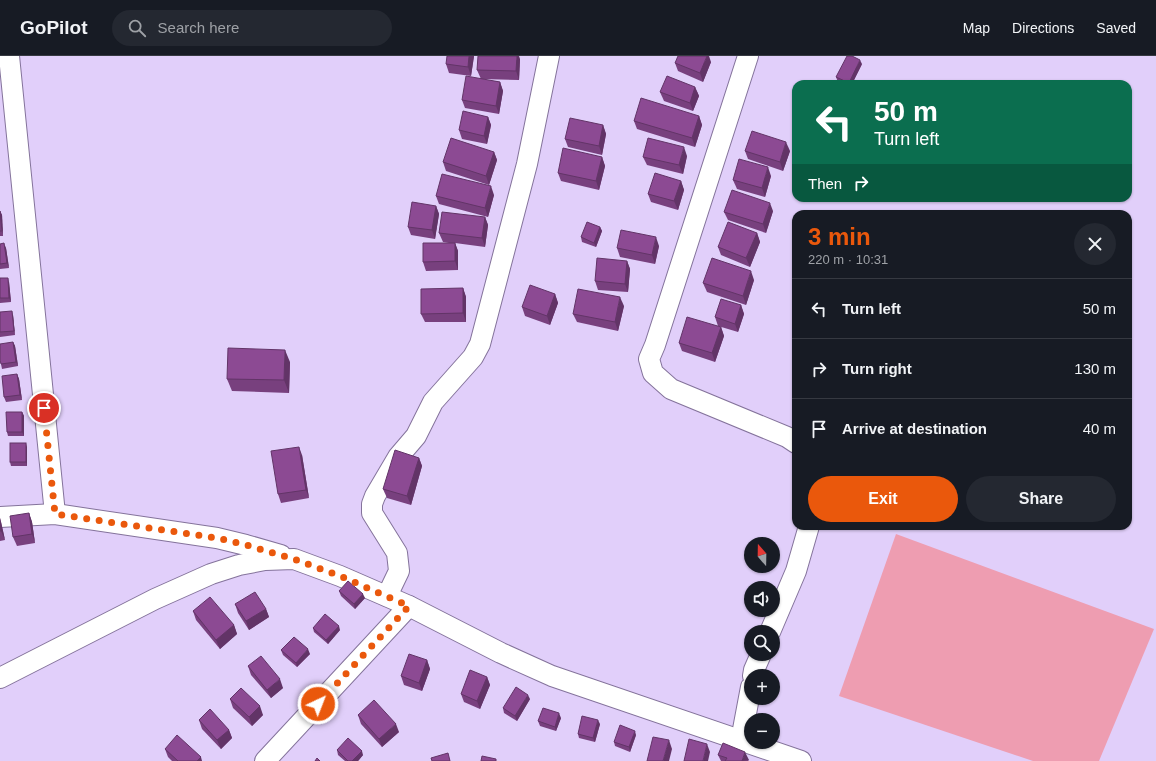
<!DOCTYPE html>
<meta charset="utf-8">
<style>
body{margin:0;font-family:Arial,sans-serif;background:#242831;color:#f1f3f6;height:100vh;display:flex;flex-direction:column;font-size:15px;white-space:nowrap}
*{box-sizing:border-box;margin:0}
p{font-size:13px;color:#9ea1a6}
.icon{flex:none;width:22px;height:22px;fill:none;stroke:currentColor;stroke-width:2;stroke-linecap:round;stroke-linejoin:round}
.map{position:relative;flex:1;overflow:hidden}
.side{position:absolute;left:792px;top:154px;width:340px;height:320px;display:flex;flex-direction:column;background:#171b24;border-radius:12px;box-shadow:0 1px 3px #0004}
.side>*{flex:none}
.banner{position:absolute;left:792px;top:24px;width:340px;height:122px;border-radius:12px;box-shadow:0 1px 3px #0004;background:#0b6e4f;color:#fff;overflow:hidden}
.needle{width:26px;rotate:340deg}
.controls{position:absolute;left:744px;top:481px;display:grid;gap:8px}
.controls a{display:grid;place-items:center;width:36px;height:36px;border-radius:50%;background:#171b24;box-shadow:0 1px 3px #0004;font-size:20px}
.pin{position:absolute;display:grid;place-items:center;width:34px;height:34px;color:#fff;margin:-17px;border:2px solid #fff;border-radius:50%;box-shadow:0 1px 4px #0007}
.me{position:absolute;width:44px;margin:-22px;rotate:43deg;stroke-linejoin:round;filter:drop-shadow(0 0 3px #0008)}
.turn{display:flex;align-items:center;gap:14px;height:84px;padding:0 16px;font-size:18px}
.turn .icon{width:52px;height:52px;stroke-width:2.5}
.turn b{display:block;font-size:28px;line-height:34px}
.then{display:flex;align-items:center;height:38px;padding:0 16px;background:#0003;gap:8px;font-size:15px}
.round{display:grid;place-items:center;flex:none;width:42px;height:42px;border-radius:21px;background:#242831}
.headline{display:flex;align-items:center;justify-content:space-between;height:68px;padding:0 16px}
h1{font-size:24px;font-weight:600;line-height:30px;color:#ea580c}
.button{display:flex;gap:8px;margin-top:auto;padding:8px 16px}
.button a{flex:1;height:46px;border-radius:24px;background:#ea580c;color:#fff;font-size:16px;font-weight:600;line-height:46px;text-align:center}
.button a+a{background:#242831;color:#f1f3f6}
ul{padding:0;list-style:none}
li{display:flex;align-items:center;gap:12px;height:60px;padding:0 16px;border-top:1px solid #363941}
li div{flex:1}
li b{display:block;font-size:15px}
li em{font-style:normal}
header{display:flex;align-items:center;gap:24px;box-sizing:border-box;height:56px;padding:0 20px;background:#171b24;border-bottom:1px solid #363941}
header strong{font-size:19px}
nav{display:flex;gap:22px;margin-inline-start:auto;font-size:14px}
.search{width:280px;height:36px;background:#242831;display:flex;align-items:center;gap:10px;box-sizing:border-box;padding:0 14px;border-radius:22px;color:#9ea1a6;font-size:15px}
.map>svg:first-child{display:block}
.green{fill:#ee9db1}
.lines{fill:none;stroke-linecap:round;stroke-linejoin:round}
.minor-casing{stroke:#84739b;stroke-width:22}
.minor{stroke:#fff;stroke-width:20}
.wall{fill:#78407e}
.shaded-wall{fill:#623467}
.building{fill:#8c4a93;stroke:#623467}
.route{stroke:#ea580c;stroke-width:7;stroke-dasharray:0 12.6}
</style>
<header>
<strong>GoPilot</strong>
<div class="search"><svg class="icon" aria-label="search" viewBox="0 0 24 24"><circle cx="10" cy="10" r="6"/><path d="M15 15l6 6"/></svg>Search here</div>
<nav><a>Map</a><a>Directions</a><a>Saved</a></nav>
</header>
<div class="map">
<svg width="1156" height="705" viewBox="0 0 1156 705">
<rect width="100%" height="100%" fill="#e1cffa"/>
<polygon class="green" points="896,478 1154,573 1099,705 1033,705 839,640"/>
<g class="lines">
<defs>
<g id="minor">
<polyline points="9,0 55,458"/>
<polyline points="748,0 655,289 649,303 653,317 671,333 787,381 796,387"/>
<polyline points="0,461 55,458 217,482 246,489 281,499"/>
<polyline points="387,540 399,515 397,497 372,457 372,448 375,440 398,401 416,380 433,346 473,301 480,288 527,108 549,0"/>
<polyline points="770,576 796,515 809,470"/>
<polyline points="753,620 754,614 761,598"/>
<polyline points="0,622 155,543 211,518 239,509 265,504 294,503 340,520 409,550 501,597 552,620 801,705"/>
<polyline points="741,684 751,631"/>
<polyline points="265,705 409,550"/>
</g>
</defs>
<use href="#minor" class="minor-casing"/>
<use href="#minor" class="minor"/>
</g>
<g class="wall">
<polygon points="474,0 471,20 449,17 446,8"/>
<polygon points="520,3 519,24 481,23 500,26 503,35 499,58 465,52 462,44 481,23 477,14"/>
<polygon points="711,6 703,26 678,15 675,7"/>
<polygon points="862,8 852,28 843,28 838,26 836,21"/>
<polygon points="695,31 699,40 693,55 664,45 660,36"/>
<polygon points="699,60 702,69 695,91 637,73 634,65"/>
<polygon points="488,61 491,69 487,88 462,83 459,74"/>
<polygon points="603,69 606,78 602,99 568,91 565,83"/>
<polygon points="745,95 790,95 783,115 748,103"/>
<polygon points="494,96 497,104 489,129 446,115 443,106"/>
<polygon points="687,100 683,118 647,109 643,101"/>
<polygon points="602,101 605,110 599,134 561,125 558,117"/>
<polygon points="771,120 765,141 737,133 733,124"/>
<polygon points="681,125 684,134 678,154 651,146 648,138"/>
<polygon points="494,139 488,161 439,148 436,140"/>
<polygon points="436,150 439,158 435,183 411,179 408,171"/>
<polygon points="0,155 2,159 3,180 0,180"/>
<polygon points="773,155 766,177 728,164 724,156"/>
<polygon points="485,161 488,169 485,191 455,187 458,195 458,214 426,215 423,206 449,187 443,186 439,177"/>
<polygon points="600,171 602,175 596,191 582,186 581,181"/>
<polygon points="757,177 760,186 750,211 721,199 718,191"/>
<polygon points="0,188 6,192 9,212 0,213"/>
<polygon points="659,190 655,208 620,201 617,192"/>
<polygon points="627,205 630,213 628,236 598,234 595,225"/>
<polygon points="0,222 9,226 11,246 0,247"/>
<polygon points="754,224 746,249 707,236 703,227"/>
<polygon points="463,232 466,241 466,266 425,266 421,258"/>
<polygon points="555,238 558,247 550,269 525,260 522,251"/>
<polygon points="741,249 744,258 738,276 718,270 715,261"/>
<polygon points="624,250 618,275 577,266 573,258"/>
<polygon points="0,256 13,259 15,279 0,281"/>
<polygon points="721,271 724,280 715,306 682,295 679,287"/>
<polygon points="13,286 15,290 18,310 2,313 1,308"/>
<polygon points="290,306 289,337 232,335 227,323"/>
<polygon points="17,318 19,323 22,344 6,346 4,341"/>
<polygon points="22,356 24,360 24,380 8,380 7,376"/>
<polygon points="27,391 27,410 11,410 10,406"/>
<polygon points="302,399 309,442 281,447 278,438"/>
<polygon points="419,402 422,410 411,449 387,442 383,433"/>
<polygon points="29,457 32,466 35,487 17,490 13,481"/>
<polygon points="0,462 1,466 5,484 0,485"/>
<polygon points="339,535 365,542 355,553 341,540"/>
<polygon points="235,548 266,553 269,561 249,574 238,557"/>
<polygon points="193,555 234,569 237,578 220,593 196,564"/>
<polygon points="313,572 340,574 328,588 314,576"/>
<polygon points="281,594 310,598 297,611 283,599"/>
<polygon points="427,604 430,613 422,635 404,629 401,620"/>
<polygon points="248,610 283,632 271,642 251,619"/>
<polygon points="487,621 490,629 480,653 464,646 461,638"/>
<polygon points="230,643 263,659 252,670 233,652"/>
<polygon points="530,643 517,665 504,657 503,652"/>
<polygon points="358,659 399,676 382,691 361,668"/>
<polygon points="561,662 556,675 540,670 538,665"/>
<polygon points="199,664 229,674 232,682 221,693 202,673"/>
<polygon points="600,668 595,686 579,682 578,678"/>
<polygon points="636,679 630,696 615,690 614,686"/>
<polygon points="165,693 202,705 172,705 168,701"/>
<polygon points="337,694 363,699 358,705 345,705 338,699"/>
<polygon points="718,699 749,704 748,705 721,705"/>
</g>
<g class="shaded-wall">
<polygon points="469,0 474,0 471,20 468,11"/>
<polygon points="517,0 519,0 520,3 519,24 516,15"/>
<polygon points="707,0 709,0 711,6 703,26 700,17"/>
<polygon points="860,4 862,8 852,28 849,28 849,27"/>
<polygon points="500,26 503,35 499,58 496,50"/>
<polygon points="695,31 699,40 693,55 690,47"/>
<polygon points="699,60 702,69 695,91 692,82"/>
<polygon points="488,61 491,69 487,88 484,80"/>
<polygon points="603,69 606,78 602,99 599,90"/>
<polygon points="786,86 790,95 783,115 780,106"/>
<polygon points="684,91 687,100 683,118 679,109"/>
<polygon points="494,96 497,104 489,129 486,120"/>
<polygon points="602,101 605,110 599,134 596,125"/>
<polygon points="768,111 771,120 765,141 762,132"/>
<polygon points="681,125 684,134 678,154 674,145"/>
<polygon points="491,130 494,139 488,161 485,152"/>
<polygon points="770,147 773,155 766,177 763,168"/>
<polygon points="436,150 439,158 435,183 432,174"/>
<polygon points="0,155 2,159 3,180 2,175"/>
<polygon points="485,161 488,169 485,191 482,182"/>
<polygon points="600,171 602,175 596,191 594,187"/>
<polygon points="757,177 760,186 750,211 746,202"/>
<polygon points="656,181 659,190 655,208 652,199"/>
<polygon points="4,187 6,192 9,212 7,207"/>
<polygon points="455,187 458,195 458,214 455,205"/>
<polygon points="627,205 630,213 628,236 625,228"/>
<polygon points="751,215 754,224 746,249 743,240"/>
<polygon points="8,222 9,226 11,246 9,242"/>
<polygon points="463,232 466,241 466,266 463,257"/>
<polygon points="555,238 558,247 550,269 547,260"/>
<polygon points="620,241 624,250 618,275 615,266"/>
<polygon points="741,249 744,258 738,276 735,268"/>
<polygon points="12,255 13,259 15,279 14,275"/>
<polygon points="721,271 724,280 715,306 712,297"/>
<polygon points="13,286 15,290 18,310 16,306"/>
<polygon points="285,294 290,306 289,337 284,324"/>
<polygon points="17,318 19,323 22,344 20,339"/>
<polygon points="22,356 24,360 24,380 22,376"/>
<polygon points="26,387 27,391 27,410 26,406"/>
<polygon points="299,391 302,399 309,442 306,434"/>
<polygon points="419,402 422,410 411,449 407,440"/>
<polygon points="29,457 32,466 35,487 32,478"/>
<polygon points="0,462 1,466 5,484 1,475 0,467"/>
<polygon points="363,538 365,542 355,553 354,548"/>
<polygon points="266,553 269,561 249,574 246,565"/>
<polygon points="234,569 237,578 220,593 216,584"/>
<polygon points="339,570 340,574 328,588 326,584"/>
<polygon points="308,593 310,598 297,611 296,607"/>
<polygon points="427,604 430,613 422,635 419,627"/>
<polygon points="487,621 490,629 480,653 477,645"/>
<polygon points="280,623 283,632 271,642 267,634"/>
<polygon points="528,639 530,643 517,665 515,660"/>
<polygon points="260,650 263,659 252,670 249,661"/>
<polygon points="559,657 561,662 556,675 555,671"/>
<polygon points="598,664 600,668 595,686 593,682"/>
<polygon points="396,668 399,676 382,691 379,683"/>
<polygon points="229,674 232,682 221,693 217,684"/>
<polygon points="635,675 636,679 630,696 629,691"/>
<polygon points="669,684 672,693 669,705 663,705"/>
<polygon points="707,688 710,696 708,705 703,705"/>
<polygon points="362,695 363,699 358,705 352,705"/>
<polygon points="745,696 749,704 742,705"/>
<polygon points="201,701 202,705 197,705"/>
</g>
<g class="building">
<polygon points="447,0 469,0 468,11 446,8"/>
<polygon points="478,0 517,0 516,15 477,14"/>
<polygon points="678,0 707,0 700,17 675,7"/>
<polygon points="847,0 852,0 860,4 849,27 836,21"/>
<polygon points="466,20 500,26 496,50 462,44"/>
<polygon points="667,20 695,31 690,47 660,36"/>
<polygon points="641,42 699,60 692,82 634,65"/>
<polygon points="463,55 488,61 484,80 459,74"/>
<polygon points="570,62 603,69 599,90 565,83"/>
<polygon points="752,75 786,86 780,106 745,95"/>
<polygon points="451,82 494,96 486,120 443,106"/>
<polygon points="648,82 684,91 679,109 643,101"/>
<polygon points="563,92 602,101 596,125 558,117"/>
<polygon points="739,103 768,111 762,132 733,124"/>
<polygon points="655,117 681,125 674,145 648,138"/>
<polygon points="442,118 491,130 485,152 436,140"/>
<polygon points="732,134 770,147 763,168 724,156"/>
<polygon points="412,146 436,150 432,174 408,171"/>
<polygon points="0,155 2,175 0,175"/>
<polygon points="442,156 485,161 482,182 439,177"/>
<polygon points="587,166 600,171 594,187 581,181"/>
<polygon points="728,166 757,177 746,202 718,191"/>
<polygon points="621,174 656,181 652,199 617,192"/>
<polygon points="4,187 7,207 0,208 0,188"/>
<polygon points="423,187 455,187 455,205 423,206"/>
<polygon points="597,202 627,205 625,228 595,225"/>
<polygon points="712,202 751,215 743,240 703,227"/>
<polygon points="0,222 8,222 9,242 0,242"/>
<polygon points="530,229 555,238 547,260 522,251"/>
<polygon points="463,232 463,257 421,258 421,233"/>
<polygon points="578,233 620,241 615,266 573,258"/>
<polygon points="721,243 741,249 735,268 715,261"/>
<polygon points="12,255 14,275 0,276 0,256"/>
<polygon points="687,261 721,271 712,297 679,287"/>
<polygon points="13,286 16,306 1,308 0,304 0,288"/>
<polygon points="228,292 285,294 284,324 227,323"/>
<polygon points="17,318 20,339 4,341 2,320"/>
<polygon points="6,356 22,356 22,376 7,376"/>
<rect x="10" y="387" width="16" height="19"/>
<polygon points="299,391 306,434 278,438 271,395"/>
<polygon points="395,394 419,402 407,440 383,433"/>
<polygon points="29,457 32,478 13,481 10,460"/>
<polygon points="0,467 1,475 0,475"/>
<polygon points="348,525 363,538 354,548 339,535"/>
<polygon points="255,536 266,553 246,565 235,548"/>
<polygon points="210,541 234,569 216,584 193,555"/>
<polygon points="325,558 339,570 326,584 313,572"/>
<polygon points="294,581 308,593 296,607 281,594"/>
<polygon points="409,598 427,604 419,627 401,620"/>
<polygon points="261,600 280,623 267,634 248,610"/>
<polygon points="470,614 487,621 477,645 461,638"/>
<polygon points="516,631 528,639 515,660 503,652"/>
<polygon points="241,632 260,650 249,661 230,643"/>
<polygon points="374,644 396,668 379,683 358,659"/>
<polygon points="543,652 559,657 555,671 538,665"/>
<polygon points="210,653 229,674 217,684 199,664"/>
<polygon points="582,660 598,664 593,682 578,678"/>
<polygon points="620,669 635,675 629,691 614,686"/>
<polygon points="177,679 201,701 197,705 178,705 165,693"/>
<polygon points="653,681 669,684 663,705 647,705"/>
<polygon points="348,682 362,695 352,705 348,705 337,694"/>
<polygon points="689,683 707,688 703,705 684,705"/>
<polygon points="723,687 745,696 742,705 725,705 727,702 718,699"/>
<polygon points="448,697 450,705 432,705 431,702"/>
<polygon points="482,700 496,703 496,705 481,705"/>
<polygon points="317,702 320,705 315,705"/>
</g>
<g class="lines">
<polyline class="route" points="44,352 55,458 217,482 246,489 294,503 340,520 409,550 318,648"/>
</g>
</svg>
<div class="controls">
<a><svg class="needle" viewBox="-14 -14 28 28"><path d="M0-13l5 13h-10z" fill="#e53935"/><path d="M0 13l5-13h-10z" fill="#9ea1a6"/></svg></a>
<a><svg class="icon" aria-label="sound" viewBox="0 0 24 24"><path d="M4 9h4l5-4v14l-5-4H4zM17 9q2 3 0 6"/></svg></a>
<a><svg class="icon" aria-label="search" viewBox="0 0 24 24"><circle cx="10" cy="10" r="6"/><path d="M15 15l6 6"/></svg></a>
<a>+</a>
<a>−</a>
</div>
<div class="pin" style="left:44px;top:352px;background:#d93025"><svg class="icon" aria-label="arrive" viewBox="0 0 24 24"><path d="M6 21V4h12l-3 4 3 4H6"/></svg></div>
<svg class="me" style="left:318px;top:648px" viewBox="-20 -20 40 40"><circle r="17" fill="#ea580c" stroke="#fff" stroke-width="3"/><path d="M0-11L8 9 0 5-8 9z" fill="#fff"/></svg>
<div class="banner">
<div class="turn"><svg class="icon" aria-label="left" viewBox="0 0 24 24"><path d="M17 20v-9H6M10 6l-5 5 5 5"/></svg><div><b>50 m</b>Turn left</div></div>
<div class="then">Then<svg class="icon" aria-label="right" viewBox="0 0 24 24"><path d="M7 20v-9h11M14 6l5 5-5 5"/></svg></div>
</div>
<section class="side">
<div class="headline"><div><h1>3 min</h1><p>220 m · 10:31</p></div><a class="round"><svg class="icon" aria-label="close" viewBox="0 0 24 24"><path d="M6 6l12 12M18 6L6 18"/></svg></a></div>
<ul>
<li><svg class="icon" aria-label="left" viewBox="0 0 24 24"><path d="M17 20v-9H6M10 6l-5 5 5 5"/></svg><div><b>Turn left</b></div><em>50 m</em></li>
<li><svg class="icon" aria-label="right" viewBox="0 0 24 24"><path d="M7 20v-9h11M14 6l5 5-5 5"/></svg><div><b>Turn right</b></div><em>130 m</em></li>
<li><svg class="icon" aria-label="arrive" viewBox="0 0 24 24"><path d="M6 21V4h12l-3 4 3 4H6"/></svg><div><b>Arrive at destination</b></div><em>40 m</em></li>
</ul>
<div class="button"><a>Exit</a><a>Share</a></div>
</section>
</div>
